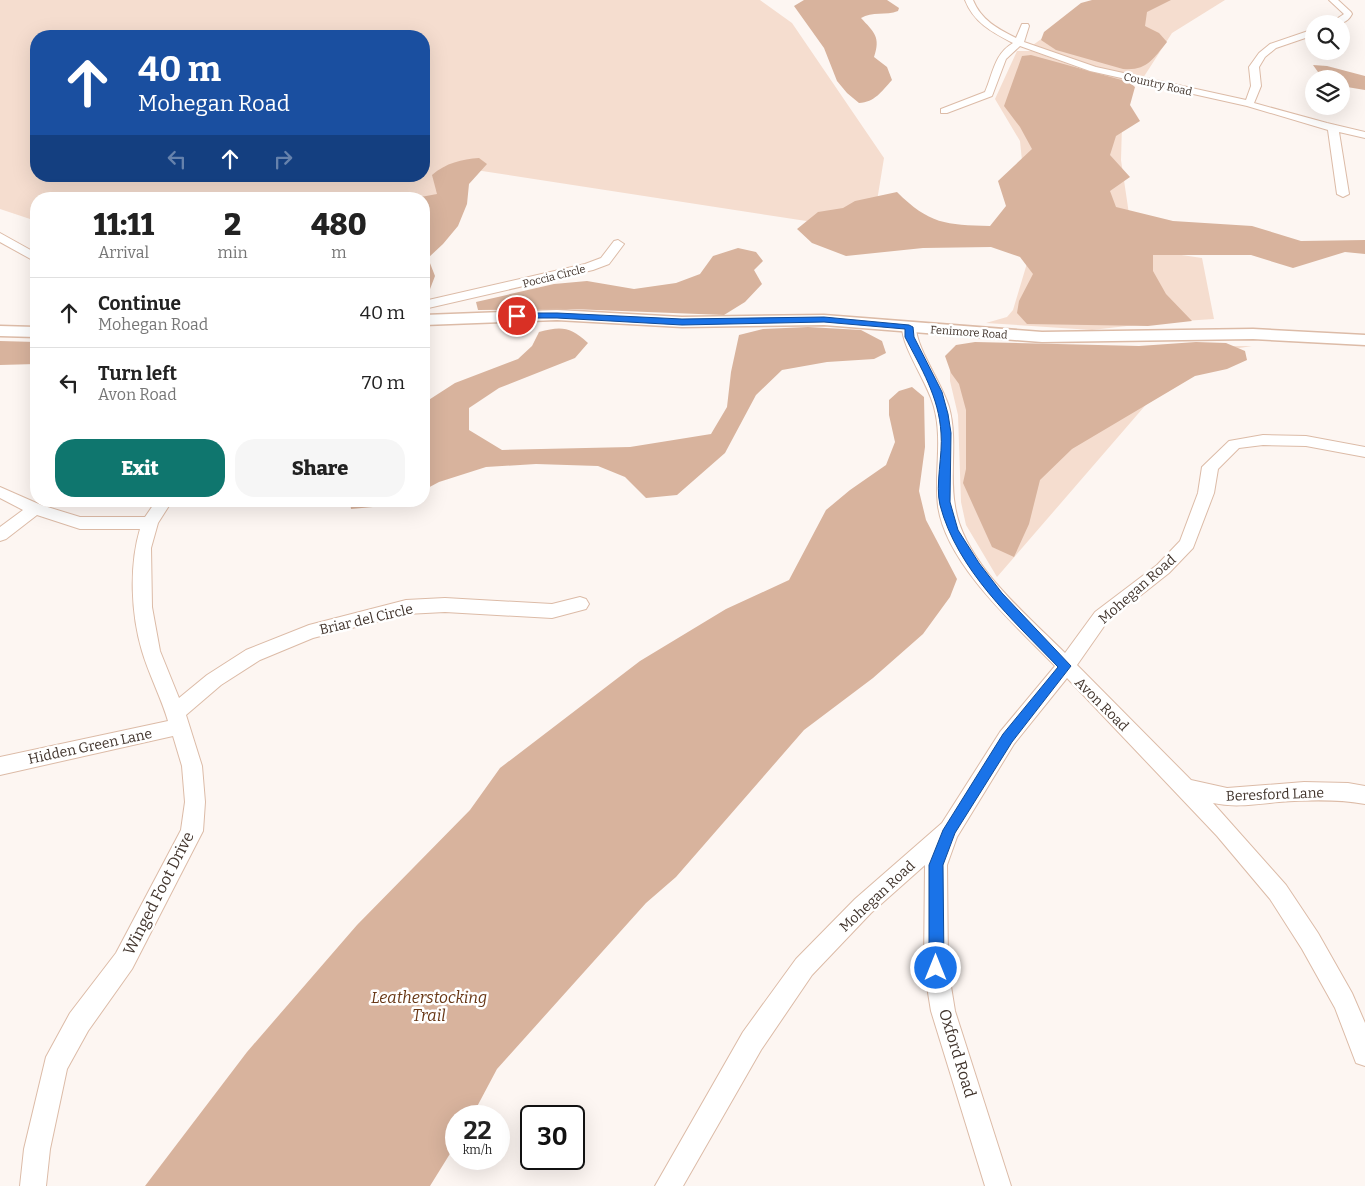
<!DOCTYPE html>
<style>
body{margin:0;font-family:Bitter,serif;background:#f6f6f6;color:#222;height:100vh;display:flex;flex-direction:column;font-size:19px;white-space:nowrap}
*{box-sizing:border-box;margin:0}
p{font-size:16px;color:#767676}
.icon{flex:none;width:28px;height:28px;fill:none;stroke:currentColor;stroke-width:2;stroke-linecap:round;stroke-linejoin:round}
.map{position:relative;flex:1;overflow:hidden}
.panel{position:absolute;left:30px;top:192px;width:400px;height:315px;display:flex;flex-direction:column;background:#fff;border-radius:20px;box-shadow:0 5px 20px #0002}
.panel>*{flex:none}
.hud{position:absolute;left:30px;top:30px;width:400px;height:152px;border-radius:20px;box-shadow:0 5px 20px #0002;background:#1a4fa0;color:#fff;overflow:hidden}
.controls{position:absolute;left:1305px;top:15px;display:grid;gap:10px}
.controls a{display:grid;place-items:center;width:45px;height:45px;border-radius:50%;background:#fff;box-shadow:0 5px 20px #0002;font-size:25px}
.speed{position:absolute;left:445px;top:1105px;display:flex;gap:10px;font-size:25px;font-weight:700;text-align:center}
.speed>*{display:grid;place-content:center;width:65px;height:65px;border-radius:50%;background:#fff;box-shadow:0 5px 20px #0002;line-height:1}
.speed small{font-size:12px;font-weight:400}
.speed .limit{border:2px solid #111;border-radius:8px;background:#fff;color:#111}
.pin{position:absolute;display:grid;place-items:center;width:42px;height:42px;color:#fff;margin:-21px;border:2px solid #fff;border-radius:50%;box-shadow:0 1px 5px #0007}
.me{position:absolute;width:55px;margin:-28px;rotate:0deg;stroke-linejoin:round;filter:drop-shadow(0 0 4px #0008)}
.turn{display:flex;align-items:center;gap:18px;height:105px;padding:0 25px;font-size:22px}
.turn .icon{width:65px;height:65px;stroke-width:2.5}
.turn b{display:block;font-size:35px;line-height:42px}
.lanes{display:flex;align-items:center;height:48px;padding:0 25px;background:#0003;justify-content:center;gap:25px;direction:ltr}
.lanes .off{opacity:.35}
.eta{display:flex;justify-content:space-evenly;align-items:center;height:85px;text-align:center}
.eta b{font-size:30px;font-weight:800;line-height:35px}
.cta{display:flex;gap:10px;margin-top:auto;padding:10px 25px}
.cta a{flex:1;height:58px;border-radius:20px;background:#0f766e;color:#fff;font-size:20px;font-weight:800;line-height:58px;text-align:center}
.cta a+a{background:#f6f6f6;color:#222}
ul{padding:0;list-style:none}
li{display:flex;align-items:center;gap:15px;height:70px;padding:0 25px;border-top:1px solid #e0e0e0}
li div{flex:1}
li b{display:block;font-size:19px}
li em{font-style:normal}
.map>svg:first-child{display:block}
.green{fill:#f5ddcf;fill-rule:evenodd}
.forest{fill:#d8b39d}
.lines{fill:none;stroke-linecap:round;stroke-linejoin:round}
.minor-casing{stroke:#dcbba7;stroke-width:2}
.tertiary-casing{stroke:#dcbba7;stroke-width:3}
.minor{fill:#fff;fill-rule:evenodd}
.tertiary{fill:#fff;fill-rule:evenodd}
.route{fill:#1a73e8;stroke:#114b97}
.labels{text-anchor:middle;stroke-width:5;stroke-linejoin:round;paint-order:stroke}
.far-street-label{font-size:11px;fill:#41342c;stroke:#fff}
.street-label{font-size:14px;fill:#41342c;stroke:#fff}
.near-street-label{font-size:16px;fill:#41342c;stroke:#fff}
.near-park-label{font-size:16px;font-style:italic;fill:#683715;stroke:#fff}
</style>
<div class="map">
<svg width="1365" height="1186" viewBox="0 0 1365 1186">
<rect width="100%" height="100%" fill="#fdf6f2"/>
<g class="green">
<path d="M0 0H760L792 23 884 158 877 201 813 222 469 169 424 235V199H36V221L0 209ZM36 36H424V176H36Z"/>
<polygon points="1100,0 1225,0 1172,33 1143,78 1093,67 1033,45 1087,6"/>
<polygon points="1017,51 1032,51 1084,70 1135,81 1123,91 1121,160 1134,248 1202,258 1214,319 1153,323 1092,330 986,323 1007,317 1013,310 1031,250 1020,141 995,99"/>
<polygon points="977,346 1252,346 1209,353 1169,378 997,577 966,525 961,502 958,415 950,381 950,357"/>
</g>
<g class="forest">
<path d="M804 0H887L899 8 898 11C886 16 872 11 861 18 874 32 881 37 874 57L887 67 892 80C881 92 875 102 859 103L847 93 837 81 824 48 794 6Z"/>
<path d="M1092 0H1171L1147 12 1145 26 1159 33 1167 42C1153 59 1147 71 1123 69L1056 50 1041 40 1044 32 1081 3Z"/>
<path d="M1031 55 1129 82 1135 87 1130 105 1140 121 1116 136 1110 155 1130 177 1110 191 1116 207 1173 221 1252 226 1301 241 1365 240V254L1345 252 1293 268 1251 255H1153V271L1166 294 1192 321 1148 326 1027 324 1017 313 1019 301 1033 274 1020 257 991 247 923 248 846 256 812 243 797 229 818 212 843 208 855 201 897 192C929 224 946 225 990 226L1006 206 998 181 1032 149 1020 127 1004 106 1022 56Z"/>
<polygon points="1313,65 1327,66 1365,76 1365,90 1341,86 1341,79 1323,79"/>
<path d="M479 158 487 164 469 184 467 204 458 226 443 244 428 258 435 276 427 297 424 298V199H410L437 194 432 175C446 163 462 159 479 158Z"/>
<polygon points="738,248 756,252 763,261 754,270 762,284 745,302 724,315 571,309 478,310 476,302 554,284 587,281 634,289 676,283 700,274 713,256"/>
<path d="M808 327 861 330 882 341 886 353 874 359 827 362 782 370 756 395 725 453 677 495 646 498 625 477 598 466 536 464 486 467 439 482 424 490V403L455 383 518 359 532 346 539 332C562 326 570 327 588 343L575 358 499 388 469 408V430L502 450 630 447 711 434 727 407 731 372 739 335 763 329Z"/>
<polygon points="0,341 36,342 36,364 0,365"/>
<polygon points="975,342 1139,346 1196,342 1226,343 1245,351 1247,360 1227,369 1195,376 1072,449 1040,480 1029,524 1014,557 992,547 963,483 966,469 966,410 959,384 951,373 945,356 956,345"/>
<polygon points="912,387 924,397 925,447 919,491 926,520 957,579 950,597 923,634 873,678 804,730 676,877 646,903 497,1069 472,1116 456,1116 456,1144 430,1186 145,1186 247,1052 357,925 470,810 500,768 640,661 726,609 789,580 826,510 850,490 886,465 895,442 889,415 889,400 899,391"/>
<polygon points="350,501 402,501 395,505 351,509"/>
</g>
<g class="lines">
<defs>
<g id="minor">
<path d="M965 0H973C981 20 998 29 1016 38L1022 24H1028L1029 26 1024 42 1096 67 1246 100 1251 86 1249 67 1259 53 1270 44 1314 29V35L1276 48 1265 57 1259 67 1261 86 1254 103 1327 123 1365 132V138L1339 132 1349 194 1343 197 1337 194 1328 130 1247 106 1090 71 1020 46 1006 59 992 96 947 113H941V109L985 92C993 74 994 54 1013 43 992 32 974 23 965 0Z"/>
<path d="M1329 0H1338L1351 12 1352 14C1347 24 1339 24 1329 24L1344 14Z"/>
<polygon points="0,233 36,253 36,262 0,242"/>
<polygon points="618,240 624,244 609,264 593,270 424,309 424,301 585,264 601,258 614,241"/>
<path d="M909 323 916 327C916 348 942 383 949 407 958 440 949 473 955 506 963 562 1026 614 1065 653L1095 612 1157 565 1180 541 1198 493 1202 467 1229 441 1263 435 1306 436 1365 447V457L1306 446 1263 445 1239 448 1218 469 1214 493 1193 548 1169 573 1107 622 1077 665 1191 780 1227 788 1304 782 1348 783 1365 786V804C1337 799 1308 800 1279 802 1257 804 1235 808 1213 803L1286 885 1318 933 1352 993 1365 1023V1066L1356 1063 1335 1008 1302 949 1270 899 1217 836 1067 678 1014 744 957 837 947 865 948 968 955 1011 1011 1186H985L931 1011 924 968 925 865 871 913 812 975 761 1050 683 1186H655L743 1032 796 959 855 899 942 823 1000 732 1055 666C1015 625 946 564 938 506 934 473 943 440 934 407 928 383 902 348 902 327Z"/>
<path d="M0 487 41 505 80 517H145L156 501H172L158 523 151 548 152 607 160 651 179 698 207 675 246 650 309 625 406 600 445 598 552 604 580 597 586 599 589 604 586 609 552 618 445 612 406 614 313 638 260 660 221 685 186 715 202 766 205 802 203 831 132 969 88 1031 67 1069 50 1149 46 1186H20L24 1149 46 1057 70 1013 116 953 181 830 185 802 182 766 173 736 0 775V757L168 721C161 697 149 675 142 651 131 614 129 566 140 529H80L37 515 6 539 0 541V527L23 510 0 498Z"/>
</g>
<g id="tertiary">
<polygon points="557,310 682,317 824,315 1042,332 1253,329 1365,335 1365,345 1253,339 1042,342 824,325 682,327 557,320 424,325 424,315"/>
<polygon points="0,326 36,327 36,337 0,336"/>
</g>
</defs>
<use href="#minor" class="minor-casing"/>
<use href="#tertiary" class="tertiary-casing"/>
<use href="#minor" class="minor"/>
<use href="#tertiary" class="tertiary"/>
</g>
<path class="route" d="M517 313H557L682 319 824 317 909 325 913 327 914 337 942 392 948 414 951 433 950 502 958 530 979 563 1002 593 1071 666 1012 742 955 833 943 865 944 968 942 973 936 975 931 973 929 968V865L943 830 1003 734 1058 667C1013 620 957 570 940 505 935 485 943 454 941 433 939 397 921 368 905 337V329L824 322 682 325 557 318H514L513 316Z"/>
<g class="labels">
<g class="far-street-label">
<text transform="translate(1158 84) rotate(13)" y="4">Country Road</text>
<text transform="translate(554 276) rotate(-14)" y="4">Poccia Circle</text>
<text transform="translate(969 332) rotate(4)" y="4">Fenimore Road</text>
</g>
<g class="street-label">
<text transform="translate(1137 589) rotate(-41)" y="5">Mohegan Road</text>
<text transform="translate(366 619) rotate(-13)" y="5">Briar del Circle</text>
<text transform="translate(1102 704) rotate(45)" y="5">Avon Road</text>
<text transform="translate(90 746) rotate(-12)" y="5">Hidden Green Lane</text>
<text transform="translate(1275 794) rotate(-2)" y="5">Beresford Lane</text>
<text transform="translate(877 896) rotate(-43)" y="5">Mohegan Road</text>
</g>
<g class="near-street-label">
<text transform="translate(158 893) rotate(-63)" y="6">Winged Foot Drive</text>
<text transform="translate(958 1053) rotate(73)" y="6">Oxford Road</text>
</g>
<g class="near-park-label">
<text x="429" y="1003">Leatherstocking<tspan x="429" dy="18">Trail</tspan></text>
</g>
</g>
</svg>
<div class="controls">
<a><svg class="icon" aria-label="search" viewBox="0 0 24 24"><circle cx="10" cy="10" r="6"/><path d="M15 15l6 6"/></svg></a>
<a><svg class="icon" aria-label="layers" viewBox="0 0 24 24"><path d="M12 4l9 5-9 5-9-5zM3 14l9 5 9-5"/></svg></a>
</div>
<div class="speed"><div>22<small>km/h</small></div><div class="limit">30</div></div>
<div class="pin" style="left:517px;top:316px;background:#d93025"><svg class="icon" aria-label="arrive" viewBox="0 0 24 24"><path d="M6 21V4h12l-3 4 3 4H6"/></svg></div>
<svg class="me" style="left:936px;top:968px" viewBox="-20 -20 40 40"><circle r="17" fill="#1a73e8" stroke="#fff" stroke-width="3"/><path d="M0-11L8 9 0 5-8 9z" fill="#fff"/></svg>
<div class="hud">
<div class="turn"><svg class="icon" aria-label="ahead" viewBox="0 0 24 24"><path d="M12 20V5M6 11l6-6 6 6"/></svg><div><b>40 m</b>Mohegan Road</div></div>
<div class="lanes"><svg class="icon off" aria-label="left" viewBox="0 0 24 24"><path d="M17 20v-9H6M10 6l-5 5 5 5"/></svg><svg class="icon" aria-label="ahead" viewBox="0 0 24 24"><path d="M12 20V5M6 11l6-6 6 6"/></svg><svg class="icon off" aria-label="right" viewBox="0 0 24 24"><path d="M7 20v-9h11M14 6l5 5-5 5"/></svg></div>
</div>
<section class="panel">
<div class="eta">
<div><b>11:11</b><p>Arrival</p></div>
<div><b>2</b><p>min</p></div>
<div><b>480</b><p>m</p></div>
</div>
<ul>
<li><svg class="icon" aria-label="ahead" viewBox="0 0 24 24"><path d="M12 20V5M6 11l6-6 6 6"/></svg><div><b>Continue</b><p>Mohegan Road</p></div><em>40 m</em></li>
<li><svg class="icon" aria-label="left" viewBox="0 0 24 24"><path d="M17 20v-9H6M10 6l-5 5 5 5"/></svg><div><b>Turn left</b><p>Avon Road</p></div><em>70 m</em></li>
</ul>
<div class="cta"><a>Exit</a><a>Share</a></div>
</section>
</div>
